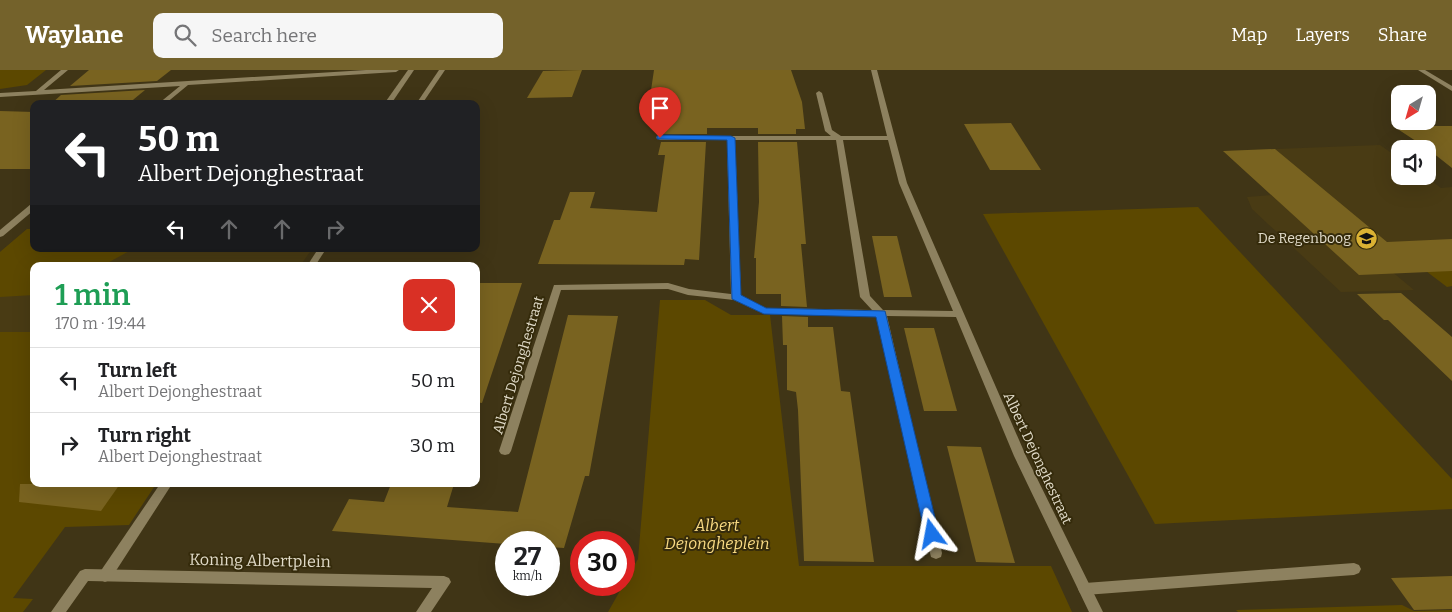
<!DOCTYPE html>
<meta charset="utf-8">
<style>
body{margin:0;font-family:Bitter,serif;background:#f6f6f6;color:#202124;height:100vh;display:flex;flex-direction:column;font-size:19px;white-space:nowrap}
*{box-sizing:border-box;margin:0}
p{font-size:16px;color:#757577}
.icon{flex:none;width:28px;height:28px;fill:none;stroke:currentColor;stroke-width:2;stroke-linecap:round;stroke-linejoin:round}
.map{position:relative;flex:1;overflow:hidden}
.details{position:absolute;left:30px;top:192px;width:450px;height:225px;display:flex;flex-direction:column;background:#fff;border-radius:10px;box-shadow:0 5px 20px #0002}
.details>*{flex:none}
.banner{position:absolute;left:30px;top:30px;width:450px;height:152px;border-radius:10px;box-shadow:0 5px 20px #0002;background:#202124;color:#fff;overflow:hidden}
.needle{width:32px;rotate:217deg}
.controls{position:absolute;left:1391px;top:15px;display:grid;gap:10px}
.controls a{display:grid;place-items:center;width:45px;height:45px;border-radius:10px;background:#fff;box-shadow:0 5px 20px #0002;font-size:25px}
.speed{position:absolute;left:495px;top:461px;display:flex;gap:10px;font-size:25px;font-weight:700;text-align:center}
.speed>*{display:grid;place-content:center;width:65px;height:65px;border-radius:50%;background:#fff;box-shadow:0 5px 20px #0002;line-height:1}
.speed small{font-size:12px;font-weight:400}
.speed .limit{border:8px solid #d22;background:#fff;color:#111}
.pin{position:absolute;display:grid;place-items:center;width:42px;height:42px;color:#fff;margin:-51px -21px;border-radius:50% 50% 50% 0;rotate:-45deg;box-shadow:0 0 5px #0007}
.pin .icon{rotate:45deg}
.me{position:absolute;width:55px;margin:-28px;rotate:347deg;stroke-linejoin:round;filter:drop-shadow(0 0 4px #0008)}
.turn{display:flex;align-items:center;gap:18px;height:105px;padding:0 25px;font-size:22px}
.turn .icon{width:65px;height:65px;stroke-width:2.5}
.turn b{display:block;font-size:35px;line-height:42px}
.lanes{display:flex;align-items:center;height:48px;padding:0 25px;background:#0003;justify-content:center;gap:25px;direction:ltr}
.lanes .off{opacity:.35}
.round{display:grid;place-items:center;flex:none;width:52px;height:52px;border-radius:10px;background:#f6f6f6}
.summary{display:flex;align-items:center;justify-content:space-between;height:85px;padding:0 25px}
h1{font-size:30px;font-weight:600;line-height:38px;color:#1e9e55}
ul{padding:0;list-style:none}
li{display:flex;align-items:center;gap:15px;height:65px;padding:0 25px;border-top:1px solid #e0e0e0}
li div{flex:1}
li b{display:block;font-size:19px}
li em{font-style:normal}
header{display:flex;align-items:center;gap:30px;box-sizing:border-box;height:70px;padding:0 25px;background:#74622b;color:#fff}
header strong{font-size:24px}
nav{display:flex;gap:28px;margin-inline-start:auto;font-size:18px}
.search{width:350px;height:45px;background:#f6f6f6;display:flex;align-items:center;gap:12px;box-sizing:border-box;padding:0 18px;border-radius:10px;color:#757577;font-size:19px}
.map>svg:first-child{display:block}
.built{fill:#493b14}
.green{fill:#5c4800}
.building{fill:#796320}
.lines{fill:none;stroke-linecap:round;stroke-linejoin:round}
.service{fill:#8d815f;fill-rule:evenodd}
.minor{fill:#8d815f;fill-rule:evenodd}
.route{fill:#1a73e8;stroke:#114b97}
.labels{text-anchor:middle;stroke-width:4;stroke-linejoin:round;paint-order:stroke}
.poi-label{font-size:14px;fill:#e2dcca;stroke:#352b0b;text-anchor:end}
.street-label{font-size:14px;fill:#e2dcca;stroke:#352b0b}
.near-park-label{font-size:16px;font-style:italic;fill:#f9da83;stroke:#352b0b}
.near-street-label{font-size:16px;fill:#e2dcca;stroke:#352b0b}
</style>
<header>
<strong>Waylane</strong>
<div class="search"><svg class="icon" aria-label="search" viewBox="0 0 24 24"><circle cx="10" cy="10" r="6"/><path d="M15 15l6 6"/></svg>Search here</div>
<nav><a>Map</a><a>Layers</a><a>Share</a></nav>
</header>
<div class="map">
<svg width="1452" height="542" viewBox="0 0 1452 542">
<rect width="100%" height="100%" fill="#403516"/>
<g class="built">
<polygon points="1380,75 1400,89 1400,106 1425,106 1441,118 1452,117 1452,196 1390,200 1414,220 1341,222 1252,139 1247,127 1272,125 1223,81"/>
<polygon points="27,159 34,159 34,179 312,179 300,196 34,196 34,262 0,262 0,182"/>
</g>
<g class="green">
<polygon points="0,0 46,0 27,15 0,19"/>
<polygon points="1198,137 1452,409 1452,439 1155,454 983,144"/>
<polygon points="27,159 34,159 34,179 133,179 102,196 34,196 34,225 0,227 0,182"/>
<polygon points="1452,196 1452,216 1447,217 1422,198"/>
<polygon points="660,230 705,230 731,245 770,245 799,496 1051,496 1072,542 608,542 638,489"/>
<polygon points="0,262 34,262 34,414 156,414 129,455 65,457 13,528 33,529 23,542 0,542"/>
<polygon points="1402,535 1414,541 1452,540 1452,542 1238,542 1236,540"/>
</g>
<g class="building">
<polygon points="89,0 171,0 157,11 70,16"/>
<polygon points="582,0 572,27 527,28 543,1"/>
<polygon points="654,0 791,0 802,32 805,59 796,59 796,64 758,64 758,58 707,58 707,64 662,64 663,58 659,58 659,54 646,54"/>
<polygon points="145,20 128,34 51,34 61,25"/>
<polygon points="0,41 34,42 34,99 0,99"/>
<polygon points="1011,53 1041,100 990,100 964,54"/>
<polygon points="1393,56 1452,56 1452,98 1428,79"/>
<polygon points="661,72 706,72 699,190 685,189 684,195 538,194 554,150 560,150 570,122 595,122 590,138 657,142 665,85 658,85"/>
<polygon points="758,72 797,72 806,174 801,174 807,237 781,236 781,224 756,224 756,188 754,188 759,132"/>
<polygon points="1275,79 1387,172 1452,169 1452,201 1359,205 1223,81"/>
<polygon points="872,166 897,166 912,227 884,227"/>
<polygon points="476,213 522,213 482,333 476,332"/>
<polygon points="1401,223 1452,267 1452,311 1388,250 1384,250 1357,224"/>
<polygon points="568,245 618,246 589,406 585,406 564,478 549,477 549,472 506,474 332,461 349,429 384,432 391,414 454,414 447,437 518,442"/>
<polygon points="782,246 808,247 808,257 833,257 841,321 850,322 874,492 804,491 798,340 796,322 787,320 787,275 783,275"/>
<polygon points="904,258 934,258 957,341 924,341"/>
<polygon points="947,376 981,377 1015,493 976,492"/>
<polygon points="20,414 120,414 101,441 19,432"/>
<polygon points="1452,506 1452,539 1414,540 1391,508"/>
</g>
<g class="lines">
<g class="service">
<polygon points="408,0 414,0 391,34 384,34"/>
<polygon points="439,0 445,0 422,34 416,34"/>
<polygon points="318,179 326,179 315,196 307,196"/>
<polygon points="160,414 172,414 110,510 105,512 100,510 98,506 100,502"/>
<polygon points="1354,493 1359,495 1361,499 1359,503 1354,505 1085,525 1080,523 1078,519 1080,515 1085,513"/>
</g>
<g class="minor">
<polygon points="61,0 68,0 44,20 366,0 399,0 396,2 188,15 165,34 158,34 180,16 0,27 0,23 36,21"/>
<path d="M871 0H877L907 113 1026 386 1103 542H1089L1014 386 956 247 887 246 942 483 941 487 936 489 931 487 930 483 877 246 764 244 734 230 688 225 668 219 561 220 511 381 509 384 505 385 501 384 499 381 554 215 668 213 689 219 731 224 727 70H660L656 68 657 66H831L825 61 816 23 819 21 822 23 832 60 841 66H887ZM735 70H836L860 227 872 240 766 238 741 226ZM843 70H888L899 113 953 241 883 240 870 226Z"/>
<polygon points="1418,0 1425,0 1452,16 1452,21"/>
<polygon points="31,134 34,134 34,140 3,166 0,167 0,160"/>
<polygon points="85,499 444,506 449,508 451,512 431,542 416,542 432,518 88,511 66,542 51,542 80,501"/>
</g>
</g>
<polygon class="route" points="660,65 731,66 735,68 741,225 766,238 885,241 939,464 937,469 932,470 927,469 925,464 876,247 764,244 732,229 727,70 657,69 657,66"/>
<defs>
<symbol id="school-disc" viewBox="-11 -11 22 22"><circle r="9.5" fill="#dbb233" stroke="#352b0b"/><path d="M0-5L7-2L0 1L-7-2ZM-4 1L0 2.5L4 1V4Q0 6-4 4Z" fill="#111"/></symbol>
</defs>
<g fill-rule="evenodd">
<use href="#school-disc" x="1354" y="156" width="25" height="25"/>
</g>
<g class="labels">
<g class="poi-label">
<text x="1351" y="173">De Regenboog</text>
</g>
<g class="street-label">
<text transform="translate(518 295) rotate(-73)" y="5">Albert Dejonghestraat</text>
<text transform="translate(1038 388) rotate(65)" y="5">Albert Dejonghestraat</text>
</g>
<g class="near-park-label">
<text x="717" y="461">Albert<tspan x="717" dy="18">Dejongheplein</tspan></text>
</g>
<g class="near-street-label">
<text transform="translate(260 490) rotate(1)" y="6">Koning Albertplein</text>
</g>
</g>
</svg>
<div class="controls">
<a><svg class="needle" viewBox="-14 -14 28 28"><path d="M0-13l5 13h-10z" fill="#e53935"/><path d="M0 13l5-13h-10z" fill="#757577"/></svg></a>
<a><svg class="icon" aria-label="sound" viewBox="0 0 24 24"><path d="M4 9h4l5-4v14l-5-4H4zM17 9q2 3 0 6"/></svg></a>
</div>
<div class="speed"><div>27<small>km/h</small></div><div class="limit">30</div></div>
<div class="pin" style="left:660px;top:68px;background:#d93025"><svg class="icon" aria-label="arrive" viewBox="0 0 24 24"><path d="M6 21V4h12l-3 4 3 4H6"/></svg></div>
<svg class="me" style="left:932px;top:464px" viewBox="-20 -20 40 40"><path d="M0-17L14 15 0 8-14 15z" fill="#1a73e8" stroke="#fff" stroke-width="4"/></svg>
<div class="banner">
<div class="turn"><svg class="icon" aria-label="left" viewBox="0 0 24 24"><path d="M17 20v-9H6M10 6l-5 5 5 5"/></svg><div><b>50 m</b>Albert Dejonghestraat</div></div>
<div class="lanes"><svg class="icon" aria-label="left" viewBox="0 0 24 24"><path d="M17 20v-9H6M10 6l-5 5 5 5"/></svg><svg class="icon off" aria-label="ahead" viewBox="0 0 24 24"><path d="M12 20V5M6 11l6-6 6 6"/></svg><svg class="icon off" aria-label="ahead" viewBox="0 0 24 24"><path d="M12 20V5M6 11l6-6 6 6"/></svg><svg class="icon off" aria-label="right" viewBox="0 0 24 24"><path d="M7 20v-9h11M14 6l5 5-5 5"/></svg></div>
</div>
<section class="details">
<div class="summary"><div><h1>1 min</h1><p>170 m · 19:44</p></div><a class="round" style="background:#d93025;color:#fff"><svg class="icon" aria-label="close" viewBox="0 0 24 24"><path d="M6 6l12 12M18 6L6 18"/></svg></a></div>
<ul>
<li><svg class="icon" aria-label="left" viewBox="0 0 24 24"><path d="M17 20v-9H6M10 6l-5 5 5 5"/></svg><div><b>Turn left</b><p>Albert Dejonghestraat</p></div><em>50 m</em></li>
<li><svg class="icon" aria-label="right" viewBox="0 0 24 24"><path d="M7 20v-9h11M14 6l5 5-5 5"/></svg><div><b>Turn right</b><p>Albert Dejonghestraat</p></div><em>30 m</em></li>
</ul>
</section>
</div>
